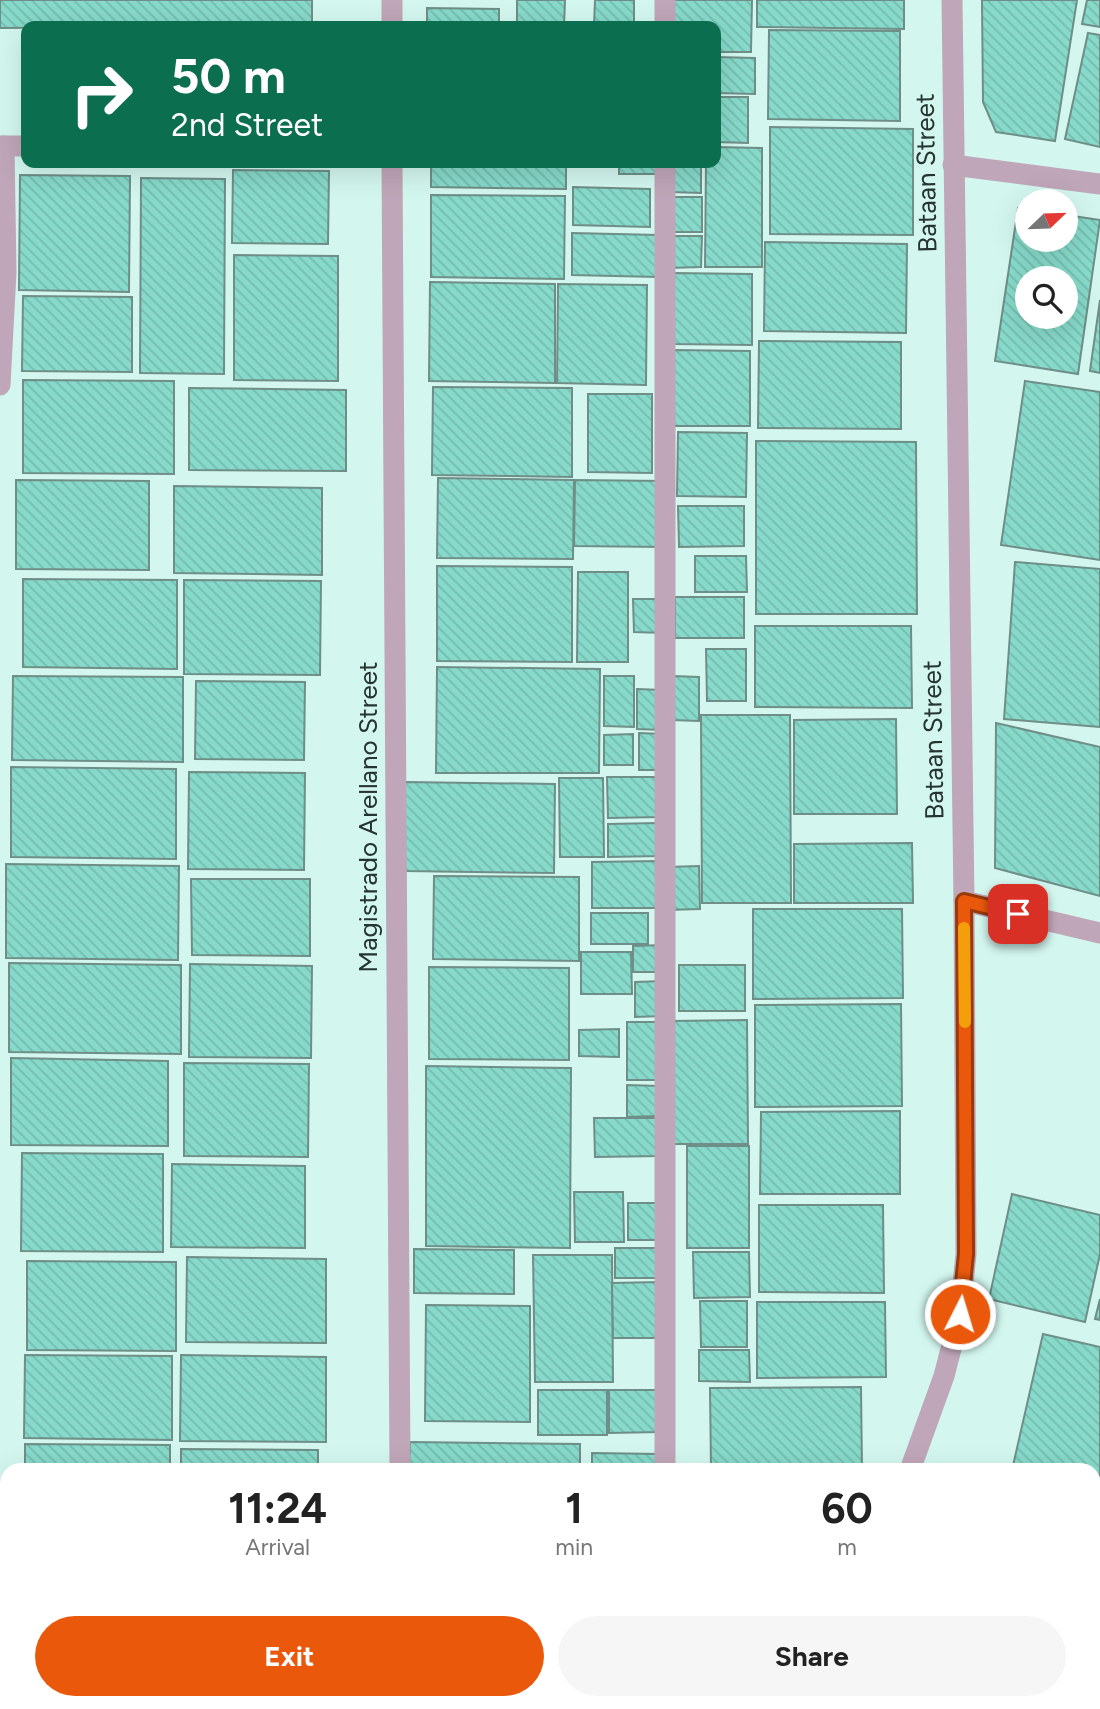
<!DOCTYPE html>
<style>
body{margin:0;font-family:Figtree,sans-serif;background:#f6f6f6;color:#222;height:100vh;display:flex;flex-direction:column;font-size:26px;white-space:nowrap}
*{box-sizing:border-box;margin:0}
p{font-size:23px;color:#767676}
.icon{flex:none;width:38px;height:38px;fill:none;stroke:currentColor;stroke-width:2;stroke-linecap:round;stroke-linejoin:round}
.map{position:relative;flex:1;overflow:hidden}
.panel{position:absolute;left:0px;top:1463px;width:1101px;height:247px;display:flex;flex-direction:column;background:#fff;border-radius:21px 21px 0 0;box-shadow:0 7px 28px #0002}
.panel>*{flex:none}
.banner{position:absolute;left:21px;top:21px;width:700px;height:147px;border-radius:14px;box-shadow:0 7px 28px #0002;background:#0b6e4f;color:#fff;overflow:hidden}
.needle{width:46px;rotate:67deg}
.fabs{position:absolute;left:1015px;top:189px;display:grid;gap:14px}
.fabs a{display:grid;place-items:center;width:63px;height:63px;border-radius:50%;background:#fff;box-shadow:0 7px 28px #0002;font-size:35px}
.pin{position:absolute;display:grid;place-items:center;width:60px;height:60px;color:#fff;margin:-30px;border-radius:14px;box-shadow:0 4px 10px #0006}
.me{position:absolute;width:77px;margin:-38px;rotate:5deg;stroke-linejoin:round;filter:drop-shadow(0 0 5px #0008)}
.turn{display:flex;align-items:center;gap:24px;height:147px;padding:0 35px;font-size:32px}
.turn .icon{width:91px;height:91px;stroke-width:2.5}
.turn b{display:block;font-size:49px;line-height:60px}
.eta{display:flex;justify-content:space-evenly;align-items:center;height:119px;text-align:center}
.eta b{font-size:42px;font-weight:700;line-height:49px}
.button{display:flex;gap:14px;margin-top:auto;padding:14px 35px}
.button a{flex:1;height:80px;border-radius:42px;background:#ea580c;color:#fff;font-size:28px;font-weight:700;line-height:80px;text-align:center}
.button a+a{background:#f6f6f6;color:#222}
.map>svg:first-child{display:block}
.building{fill:url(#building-back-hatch);stroke:#6e8e87;stroke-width:2;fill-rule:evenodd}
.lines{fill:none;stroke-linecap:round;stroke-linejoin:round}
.pedestrian{stroke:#bfa6b8;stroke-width:21}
.minor{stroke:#bfa6b8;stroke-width:21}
.route-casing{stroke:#983908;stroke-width:18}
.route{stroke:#ea580c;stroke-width:12}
.slow{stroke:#f59e0b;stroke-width:12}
.labels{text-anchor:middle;stroke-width:5;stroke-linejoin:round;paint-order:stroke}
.street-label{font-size:26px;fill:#263431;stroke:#d3f7ef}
</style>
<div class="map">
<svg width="1100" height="1709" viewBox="0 0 1100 1709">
<defs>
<pattern id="building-back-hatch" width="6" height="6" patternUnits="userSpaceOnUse" patternTransform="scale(1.75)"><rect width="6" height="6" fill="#87daca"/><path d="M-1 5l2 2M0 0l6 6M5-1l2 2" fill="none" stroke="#74bcae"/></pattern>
</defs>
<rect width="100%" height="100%" fill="#d3f7ef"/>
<g class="building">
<polygon points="0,0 312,0 312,26 0,28"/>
<polygon points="517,0 565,0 564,26 517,26"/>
<polygon points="595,0 634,0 634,26 594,26"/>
<polygon points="672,0 752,0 751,52 716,52 716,26 672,26"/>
<polygon points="757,0 904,0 904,29 757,27"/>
<polygon points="982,0 1077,0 1055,141 996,132 983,102"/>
<polygon points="1087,0 1100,0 1100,27 1082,24"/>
<polygon points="427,8 499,9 499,26 427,26"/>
<polygon points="769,30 900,31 900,121 768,119"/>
<polygon points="1088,33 1100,35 1100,147 1065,139"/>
<polygon points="716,57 755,58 755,94 716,93"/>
<polygon points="716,97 748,97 748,143 716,142"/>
<polygon points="770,127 913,129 913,235 770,234"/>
<polygon points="716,147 762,148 762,267 705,267 706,163 716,163"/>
<polygon points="431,163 566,163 566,189 431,187"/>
<rect x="569" y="163" width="45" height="2"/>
<rect x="619" y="163" width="41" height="11"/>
<polygon points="670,163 701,163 701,193 671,192"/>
<polygon points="233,170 329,171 328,244 232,243"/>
<polygon points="20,175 130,176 129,292 19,290"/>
<polygon points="141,178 225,179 224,374 140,373"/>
<polygon points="573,187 650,189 650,227 573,225"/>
<polygon points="431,195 565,196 564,279 431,277"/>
<rect x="671" y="197" width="31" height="35"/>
<path d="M1018 208 1027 209V240H1066V215L1100 220 1078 374 995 361ZM1027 278H1066V317H1027Z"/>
<polygon points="572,233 658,235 658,277 572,275"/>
<polygon points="670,236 702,236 701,267 669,268"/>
<polygon points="765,242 907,244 906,333 764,331"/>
<polygon points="234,255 338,256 338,381 234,380"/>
<polygon points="673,273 752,274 752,345 673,344"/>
<polygon points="430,282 555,284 555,383 429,381"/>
<polygon points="558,284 647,285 646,385 557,383"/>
<polygon points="23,296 132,297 132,372 22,371"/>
<polygon points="1100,300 1100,373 1090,371"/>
<polygon points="759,341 901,342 901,429 758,428"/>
<polygon points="674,350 750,351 750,426 674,426"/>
<polygon points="23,380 174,381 174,474 23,473"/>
<polygon points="1025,381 1100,392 1100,560 1001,545"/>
<polygon points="433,387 572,388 572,477 432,475"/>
<polygon points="189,388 346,390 346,471 189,470"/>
<polygon points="588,394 652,394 652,473 588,472"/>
<polygon points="678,432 747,433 746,497 677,496"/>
<polygon points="756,441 916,442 917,614 756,614"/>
<polygon points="438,478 574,480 573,559 437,558"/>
<polygon points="16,480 149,481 149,570 16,569"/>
<polygon points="575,480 664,481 663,547 574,546"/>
<polygon points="174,486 322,488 322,575 174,573"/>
<polygon points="678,506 744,506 744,546 679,547"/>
<polygon points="695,556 746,556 747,592 695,592"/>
<polygon points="1015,562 1100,569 1100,727 1004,719"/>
<polygon points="437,566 572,567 572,662 437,661"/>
<polygon points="578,572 628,572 628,662 577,662"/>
<polygon points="23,579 177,580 177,669 23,667"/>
<polygon points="184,580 321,581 320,675 184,674"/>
<rect x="675" y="597" width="69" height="41"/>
<polygon points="633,599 663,599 664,633 634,632"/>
<polygon points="755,626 911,626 912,708 755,707"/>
<polygon points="706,649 746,649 746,701 707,701"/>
<polygon points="437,667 600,669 599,773 436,773"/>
<polygon points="13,676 183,677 183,762 12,760"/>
<polygon points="604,676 634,676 634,727 604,726"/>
<polygon points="672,676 699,677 699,721 672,720"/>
<polygon points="196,681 305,682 304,760 195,759"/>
<polygon points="637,689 662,690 662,730 637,729"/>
<polygon points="701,715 790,715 791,903 702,903"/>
<polygon points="896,719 897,814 794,814 794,720"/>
<polygon points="996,723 1100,747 1100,896 995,868"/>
<polygon points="639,733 662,734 663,770 639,770"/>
<polygon points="633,734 633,765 604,765 604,735"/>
<polygon points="11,767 176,769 176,859 11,857"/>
<polygon points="189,772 305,773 304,870 188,869"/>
<polygon points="607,777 661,777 661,817 608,818"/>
<polygon points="559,778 603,778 604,857 560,857"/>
<polygon points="405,782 555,784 554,873 405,871"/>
<polygon points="658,823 659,856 608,857 608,824"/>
<polygon points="912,843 913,903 794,903 794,844"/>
<polygon points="657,861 657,908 592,908 592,862"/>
<polygon points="6,864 179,866 178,960 6,958"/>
<polygon points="699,866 700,909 667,910 667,867"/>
<polygon points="434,876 579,877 579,961 433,959"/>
<polygon points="191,879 310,879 310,956 192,955"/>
<polygon points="753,909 902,909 903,998 753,999"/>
<rect x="591" y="913" width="57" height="31"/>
<polygon points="663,945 662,972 633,972 633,946"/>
<polygon points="581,952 631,952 632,994 581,994"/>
<polygon points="9,963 181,965 181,1054 9,1052"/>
<polygon points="190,964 312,966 311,1058 189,1057"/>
<rect x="679" y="965" width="66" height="46"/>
<polygon points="429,967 569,968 569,1060 429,1059"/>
<polygon points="663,981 663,1016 635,1017 635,982"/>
<polygon points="901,1004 902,1106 755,1107 755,1005"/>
<polygon points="747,1020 748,1144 673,1144 672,1021"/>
<polygon points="627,1022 662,1022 663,1080 627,1080"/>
<polygon points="619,1029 619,1057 579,1056 579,1030"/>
<polygon points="11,1058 168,1061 168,1146 11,1145"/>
<polygon points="184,1063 309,1064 308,1157 184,1156"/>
<polygon points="426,1066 571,1068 570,1248 426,1246"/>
<polygon points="627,1085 659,1086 659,1116 627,1117"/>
<polygon points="900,1111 900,1194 760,1194 761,1112"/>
<polygon points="594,1118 660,1118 661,1156 595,1157"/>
<rect x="687" y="1146" width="62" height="102"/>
<polygon points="22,1153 163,1154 163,1252 21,1251"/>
<polygon points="172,1164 305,1166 305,1248 171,1247"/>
<polygon points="574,1192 623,1192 624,1242 575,1242"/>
<polygon points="1012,1194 1100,1215 1100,1254 1085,1322 989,1299"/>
<polygon points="628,1203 662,1203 663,1240 628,1240"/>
<polygon points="759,1205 883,1205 884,1293 759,1292"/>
<rect x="615" y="1248" width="45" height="30"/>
<polygon points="414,1249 514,1250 514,1294 414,1293"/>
<polygon points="693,1252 749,1252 750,1297 694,1298"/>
<polygon points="533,1255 612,1255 613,1382 535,1382"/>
<polygon points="187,1257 326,1259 326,1343 186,1342"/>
<polygon points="27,1261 176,1262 176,1351 27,1350"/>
<polygon points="660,1282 660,1338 613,1338 612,1283"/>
<polygon points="1100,1299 1100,1320 1095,1319"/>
<polygon points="700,1301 747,1301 747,1347 701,1347"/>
<polygon points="757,1302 885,1302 886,1377 757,1378"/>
<polygon points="426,1305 530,1306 530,1422 425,1421"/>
<polygon points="1043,1334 1100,1347 1100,1522 1094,1520 1094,1470 1012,1470"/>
<polygon points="699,1350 749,1350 750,1382 699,1381"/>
<polygon points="25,1355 172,1356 172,1440 24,1438"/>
<polygon points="181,1355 326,1357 326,1442 180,1441"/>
<polygon points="861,1387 862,1470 711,1470 710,1388"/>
<rect x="538" y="1390" width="69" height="45"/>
<polygon points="609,1390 660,1390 660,1432 609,1433"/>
<polygon points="410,1442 580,1444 580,1470 409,1470"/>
<polygon points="25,1444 170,1445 170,1470 25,1470"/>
<polygon points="181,1449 318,1450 318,1470 181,1470"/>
<polygon points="592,1453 658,1454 658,1470 592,1470"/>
<rect x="20" y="1703" width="162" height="6"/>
<rect x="189" y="1703" width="126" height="6"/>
<rect x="427" y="1703" width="155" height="6"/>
<rect x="590" y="1703" width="56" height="6"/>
<rect x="669" y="1703" width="42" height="6"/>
<rect x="720" y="1703" width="62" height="6"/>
<polygon points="872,1703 950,1703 949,1709 871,1709"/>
</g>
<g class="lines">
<g class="pedestrian">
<polyline points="665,26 665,0"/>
<polyline points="665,1470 665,163"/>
<polyline points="665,1709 665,1703"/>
</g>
<g class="minor">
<polyline points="392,0 392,26"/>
<polyline points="0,146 26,146"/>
<polyline points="392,163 400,1470"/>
<polyline points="953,165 1100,184"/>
<polyline points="0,385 6,272 4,146"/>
<polyline points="964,901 1100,933"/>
<polyline points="910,1470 944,1376 960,1314 966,1254 964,901 952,0"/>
<polyline points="401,1703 401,1709"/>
<polyline points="824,1709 826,1703"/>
</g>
</g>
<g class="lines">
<defs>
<polyline id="route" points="960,1314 966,1254 964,901 1018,914"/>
</defs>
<use href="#route" class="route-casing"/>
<use href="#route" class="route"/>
<polyline class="slow" points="964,928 965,1022"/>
</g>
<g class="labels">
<g class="street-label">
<text transform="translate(926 173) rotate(-91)" y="9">Bataan Street</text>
<text transform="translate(933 740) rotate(-91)" y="9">Bataan Street</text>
<text transform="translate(368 817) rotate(-90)" y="9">Magistrado Arellano Street</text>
</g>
</g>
</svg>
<div class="fabs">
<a><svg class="needle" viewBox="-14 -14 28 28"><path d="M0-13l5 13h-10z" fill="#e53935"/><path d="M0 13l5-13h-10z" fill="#767676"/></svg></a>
<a><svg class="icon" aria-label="search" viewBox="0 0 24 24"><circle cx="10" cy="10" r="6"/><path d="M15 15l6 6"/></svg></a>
</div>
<div class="pin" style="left:1018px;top:914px;background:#d93025"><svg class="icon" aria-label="arrive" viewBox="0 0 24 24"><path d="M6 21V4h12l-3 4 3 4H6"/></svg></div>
<svg class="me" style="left:960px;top:1314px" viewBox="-20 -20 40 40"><circle r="17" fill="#ea580c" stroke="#fff" stroke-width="3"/><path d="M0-11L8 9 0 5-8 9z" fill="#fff"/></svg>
<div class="banner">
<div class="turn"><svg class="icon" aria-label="right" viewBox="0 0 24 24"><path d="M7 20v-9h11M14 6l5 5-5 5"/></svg><div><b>50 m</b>2nd Street</div></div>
</div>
<section class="panel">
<div class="eta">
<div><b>11:24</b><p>Arrival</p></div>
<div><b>1</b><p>min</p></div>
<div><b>60</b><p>m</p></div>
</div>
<div class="button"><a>Exit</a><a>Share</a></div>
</section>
</div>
